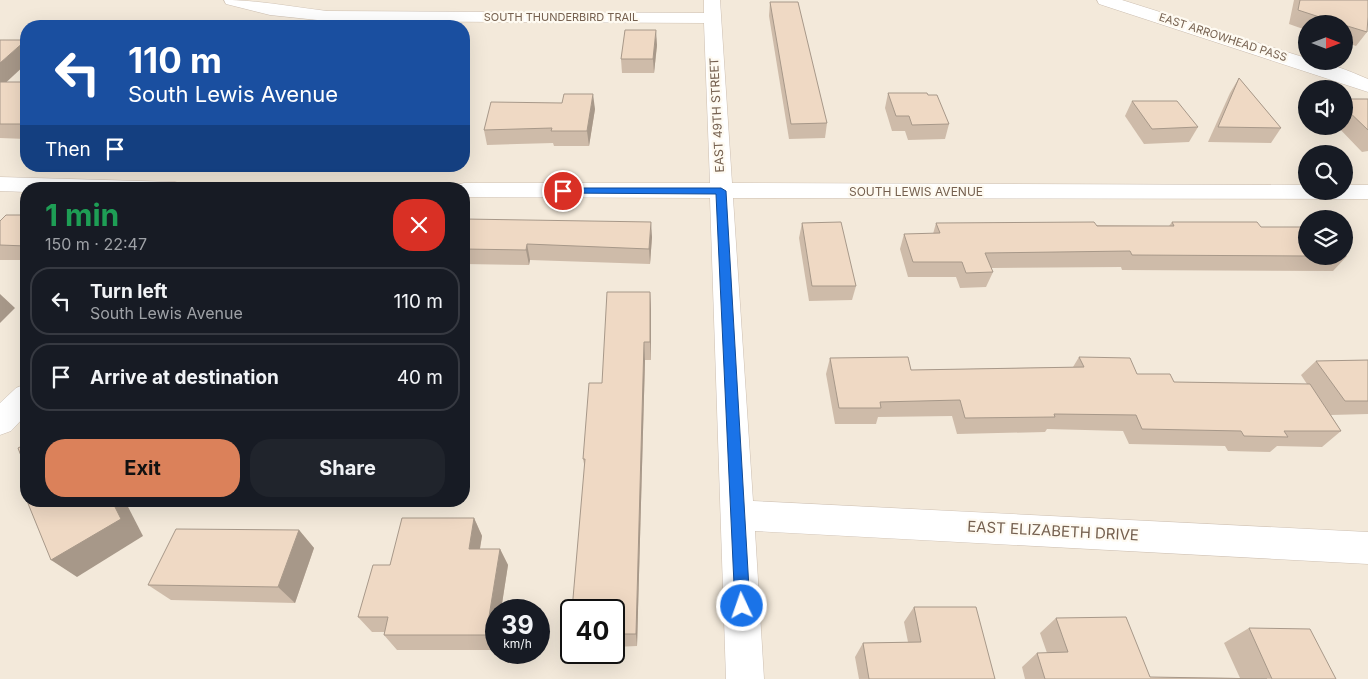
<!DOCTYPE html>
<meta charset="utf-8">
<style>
body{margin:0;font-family:Inter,sans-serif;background:#20242c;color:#f1f3f6;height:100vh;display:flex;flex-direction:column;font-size:19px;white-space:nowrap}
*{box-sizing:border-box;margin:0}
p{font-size:16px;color:#9ea1a6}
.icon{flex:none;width:28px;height:28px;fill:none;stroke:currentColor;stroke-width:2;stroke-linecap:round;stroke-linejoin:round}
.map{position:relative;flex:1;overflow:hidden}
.drawer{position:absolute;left:20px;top:182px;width:450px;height:325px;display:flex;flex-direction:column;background:#171b24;border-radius:20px;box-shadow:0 5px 20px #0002}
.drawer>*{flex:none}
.guide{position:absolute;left:20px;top:20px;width:450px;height:152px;border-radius:20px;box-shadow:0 5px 20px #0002;background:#1a4fa0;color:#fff;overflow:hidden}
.needle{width:32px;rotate:90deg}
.fabs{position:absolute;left:1298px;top:15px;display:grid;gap:10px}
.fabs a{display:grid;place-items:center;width:55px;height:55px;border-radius:50%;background:#171b24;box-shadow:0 5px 20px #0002;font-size:25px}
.speed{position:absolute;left:485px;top:599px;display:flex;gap:10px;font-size:25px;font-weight:700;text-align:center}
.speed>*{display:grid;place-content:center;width:65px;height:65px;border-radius:50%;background:#171b24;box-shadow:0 5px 20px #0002;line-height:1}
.speed small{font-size:12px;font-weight:400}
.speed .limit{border:2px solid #111;border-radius:8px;background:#fff;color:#111}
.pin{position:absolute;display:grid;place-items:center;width:42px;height:42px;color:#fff;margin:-21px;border:2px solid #fff;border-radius:50%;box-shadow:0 1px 5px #0007}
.me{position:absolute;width:55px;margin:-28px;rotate:357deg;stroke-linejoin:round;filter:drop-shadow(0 0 4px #0008)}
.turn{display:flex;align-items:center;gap:18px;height:105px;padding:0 25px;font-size:22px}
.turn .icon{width:65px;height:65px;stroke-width:2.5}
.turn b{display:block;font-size:35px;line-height:42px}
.then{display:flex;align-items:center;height:48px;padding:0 25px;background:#0003;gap:10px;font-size:19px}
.round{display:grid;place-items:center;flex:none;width:52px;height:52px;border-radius:20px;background:#20242c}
.summary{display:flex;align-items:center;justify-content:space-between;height:85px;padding:0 25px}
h1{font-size:30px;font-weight:700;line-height:38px;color:#1e9e55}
.cta{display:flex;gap:10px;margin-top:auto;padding:10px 25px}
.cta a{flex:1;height:58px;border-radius:20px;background:#db815a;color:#111;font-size:20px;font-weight:700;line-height:58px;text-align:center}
.cta a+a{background:#20242c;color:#f1f3f6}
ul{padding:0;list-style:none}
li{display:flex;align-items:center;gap:15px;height:68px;margin:0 10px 8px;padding:0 15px;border:2px solid #363941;border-radius:20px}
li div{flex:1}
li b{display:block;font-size:19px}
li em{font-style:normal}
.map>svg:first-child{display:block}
.residential{fill:#f3e9da;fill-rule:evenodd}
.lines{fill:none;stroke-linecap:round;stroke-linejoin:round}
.minor-casing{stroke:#cdbfb1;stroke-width:1}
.minor{fill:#fff;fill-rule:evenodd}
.wall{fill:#cebba9}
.shaded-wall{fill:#a79889}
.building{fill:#efd9c4;stroke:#a79889}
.route{fill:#1a73e8;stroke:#114b97}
.labels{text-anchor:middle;stroke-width:4.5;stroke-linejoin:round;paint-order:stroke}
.far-street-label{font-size:11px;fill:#75604f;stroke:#fefaf1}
.street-label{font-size:12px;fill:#75604f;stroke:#fefaf1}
.near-street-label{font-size:15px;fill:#75604f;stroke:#fefaf1}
</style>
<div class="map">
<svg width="1368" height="679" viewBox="0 0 1368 679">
<rect width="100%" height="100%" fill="#fbf6eb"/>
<path class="residential" d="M0 0H1368V679H0ZM1306 24H1344V61H1306ZM26 26H464V166H26ZM1306 89H1344V126H1306ZM1306 154H1344V191H1306ZM26 189H464V501H26ZM1306 219H1344V256H1306ZM496 610H539V652H496ZM571 610H614V652H571Z"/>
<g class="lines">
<defs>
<g id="minor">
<path d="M224 0C258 0 292 7 327 11L704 13V0H720L732 183 1306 185V191H1344V185H1368V199L733 198 753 501 1368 532V564L755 531 764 679H726L710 198 464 197V189H453L456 185 464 183H710L704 23 327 21 270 15 226 4Z"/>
<path d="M1097 0H1122L1306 58V61C1327 61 1349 71 1368 79V92L1099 4Z"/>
<polygon points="0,177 175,182 183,184 186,189 26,189 26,192 0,191"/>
<polygon points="26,384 26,415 11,431 0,435 0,403 16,388"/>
</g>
</defs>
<use href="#minor" class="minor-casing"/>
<use href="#minor" class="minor"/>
</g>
<g class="wall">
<polygon points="1294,0 1368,0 1367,32 1356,46 1344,42 1344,24 1306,24 1306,30 1289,24"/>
<polygon points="770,2 827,123 825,138 789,139 769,16"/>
<polygon points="0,40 7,82 26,82 26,139 0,138"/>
<polygon points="657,45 654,73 622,73 621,59"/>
<polygon points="1239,78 1281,128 1271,143 1208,142 1230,93"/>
<polygon points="888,93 928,95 949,124 945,139 908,140 905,131 892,131 885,108"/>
<polygon points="1344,99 1368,99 1368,151 1362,152 1337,126 1344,126"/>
<polygon points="1132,101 1198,127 1189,142 1144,144 1125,116"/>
<polygon points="595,109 589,146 554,146 553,143 487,145 484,130"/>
<polygon points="26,215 26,260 0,260 0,221"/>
<polygon points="464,219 652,237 650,264 530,260 529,265 464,264"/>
<polygon points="1172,222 1261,227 1306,227 1306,256 1347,256 1333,271 1122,270 1121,267 991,268 993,272 986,287 960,288 956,277 908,277 900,249 904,234 933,234 936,223 1169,226"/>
<polygon points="802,223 856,286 852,300 809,301 799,238"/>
<polygon points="650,292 651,310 651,360 645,360 637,646 614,647 614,610 583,459 602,383"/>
<polygon points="1079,357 1137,374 1174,382 1307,384 1301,375 1316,361 1368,360 1368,414 1331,415 1341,431 1322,447 1277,446 1270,452 1228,451 1225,446 1129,444 1123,431 1047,429 1045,432 957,434 952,416 878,417 876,424 835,424 826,374 830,358 911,370 1073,367"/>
<polygon points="474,518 482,536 480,549 500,549 508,565 501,610 496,610 494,650 397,650 384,635 384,632 372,632 358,617 390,565"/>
<polygon points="299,530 314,548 295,603 171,600 148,585"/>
<polygon points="914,607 995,679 859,679 855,657 863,643 908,642 904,622"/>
<polygon points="1056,618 1150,677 1240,678 1224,643 1249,628 1336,679 1025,679 1022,667 1037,653 1047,653 1040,633"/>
</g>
<g class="shaded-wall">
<polygon points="656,30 657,45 654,73 653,59"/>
<polygon points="26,40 26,64 0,88 0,63"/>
<polygon points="593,94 595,109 589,146 587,131"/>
<polygon points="651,222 652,237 650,264 649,249"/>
<polygon points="527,244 530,260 529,265 526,250"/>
<polygon points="650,292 651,310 651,360 650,342"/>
<polygon points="0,294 15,308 0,323"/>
<polygon points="644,342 645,360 637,646 636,634"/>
<polygon points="112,501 125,501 143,536 77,577 51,560"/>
<polygon points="474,518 482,536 477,565 469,549"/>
<polygon points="299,530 314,548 295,603 278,587"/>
<polygon points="500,549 508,565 501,610 496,610 496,637 494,650 486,635"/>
</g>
<g class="building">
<polygon points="1300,0 1368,0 1368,17 1367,32 1344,25 1344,24 1341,24 1298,10"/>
<polygon points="770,2 798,2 827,123 791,124"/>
<polygon points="625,30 656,30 653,59 621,59"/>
<polygon points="0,40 26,40 0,63"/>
<polygon points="1239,78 1281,128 1218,127"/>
<rect x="0" y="82" width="26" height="42"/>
<polygon points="888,93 927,93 928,95 937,95 949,124 912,125 909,116 896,116"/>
<polygon points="564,94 593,94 587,131 551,131 552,128 484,130 491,102 562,103"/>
<polygon points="1344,99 1368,99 1368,130 1344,107"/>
<polygon points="1132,101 1177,101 1198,127 1152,129"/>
<polygon points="6,215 26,215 26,246 0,245 0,221"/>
<polygon points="464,219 651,222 649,249 527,244 526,250 464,249"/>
<polygon points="841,222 856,286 812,286 802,223"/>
<polygon points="1094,222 1097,226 1174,226 1172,222 1257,222 1261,227 1306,227 1306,256 1132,255 1130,251 985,253 993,272 966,273 962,262 913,262 904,234 940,233 936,223"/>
<polygon points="607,292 650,292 650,342 644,342 636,634 614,634 614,610 572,610 585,459 583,459 589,383 602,383"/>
<polygon points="908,357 911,370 1084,367 1079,357 1130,358 1137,374 1170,374 1174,382 1310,384 1341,431 1284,431 1288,437 1244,436 1241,431 1142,429 1136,415 1054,414 1055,417 965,418 960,400 880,402 881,408 839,408 830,358"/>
<polygon points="1368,360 1368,401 1345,401 1316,361"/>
<polygon points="26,444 26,469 18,448"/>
<polygon points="27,501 112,501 121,519 51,560"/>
<polygon points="402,518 474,518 469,549 500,549 486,635 384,635 388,617 358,617 373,565 390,565"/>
<polygon points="176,529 299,530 278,587 148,585"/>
<polygon points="914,607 976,607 995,679 869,679 863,643 921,642"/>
<polygon points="1126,617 1150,677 1267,679 1045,679 1037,653 1068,652 1056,618"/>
<polygon points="1249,628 1310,629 1336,679 1272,679"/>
</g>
<polygon class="route" points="563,188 721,188 726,191 750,606 747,611 742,613 737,611 735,606 716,194 559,193 559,189"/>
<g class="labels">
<g class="far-street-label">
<text x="561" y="21">SOUTH THUNDERBIRD TRAIL</text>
<text transform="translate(1223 37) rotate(18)" y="4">EAST ARROWHEAD PASS</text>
</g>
<g class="street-label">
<text transform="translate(717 115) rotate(-93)" y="4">EAST 49TH STREET</text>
<text x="916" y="196">SOUTH LEWIS AVENUE</text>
</g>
<g class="near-street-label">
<text transform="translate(1053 531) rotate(3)" y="5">EAST ELIZABETH DRIVE</text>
</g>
</g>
</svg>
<div class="fabs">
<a><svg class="needle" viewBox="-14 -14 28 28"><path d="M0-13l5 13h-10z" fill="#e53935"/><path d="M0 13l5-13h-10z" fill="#9ea1a6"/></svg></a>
<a><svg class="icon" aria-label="sound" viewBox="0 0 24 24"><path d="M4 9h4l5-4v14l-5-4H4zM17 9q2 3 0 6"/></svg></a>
<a><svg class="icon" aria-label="search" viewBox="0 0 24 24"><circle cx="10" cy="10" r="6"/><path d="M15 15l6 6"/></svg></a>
<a><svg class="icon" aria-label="layers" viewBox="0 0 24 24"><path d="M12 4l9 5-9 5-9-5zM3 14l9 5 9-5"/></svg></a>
</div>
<div class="speed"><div>39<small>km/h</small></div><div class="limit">40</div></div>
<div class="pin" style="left:563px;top:191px;background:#d93025"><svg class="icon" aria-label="arrive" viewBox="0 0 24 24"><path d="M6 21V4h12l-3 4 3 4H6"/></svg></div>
<svg class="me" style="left:742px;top:606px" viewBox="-20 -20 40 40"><circle r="17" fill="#1a73e8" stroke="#fff" stroke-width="3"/><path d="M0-11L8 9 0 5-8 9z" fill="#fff"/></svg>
<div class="guide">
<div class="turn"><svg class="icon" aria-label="left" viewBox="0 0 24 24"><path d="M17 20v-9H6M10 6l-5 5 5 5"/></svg><div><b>110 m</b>South Lewis Avenue</div></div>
<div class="then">Then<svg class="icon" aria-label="arrive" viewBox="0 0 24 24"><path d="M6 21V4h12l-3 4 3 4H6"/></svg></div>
</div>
<section class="drawer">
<div class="summary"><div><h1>1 min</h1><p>150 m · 22:47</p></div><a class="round" style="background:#d93025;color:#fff"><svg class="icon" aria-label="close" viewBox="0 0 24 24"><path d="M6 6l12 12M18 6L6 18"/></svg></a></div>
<ul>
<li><svg class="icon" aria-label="left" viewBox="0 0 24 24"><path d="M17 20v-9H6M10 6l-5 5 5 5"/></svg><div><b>Turn left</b><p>South Lewis Avenue</p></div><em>110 m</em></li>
<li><svg class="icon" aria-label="arrive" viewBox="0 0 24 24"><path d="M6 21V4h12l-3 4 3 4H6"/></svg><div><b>Arrive at destination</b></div><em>40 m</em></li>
</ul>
<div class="cta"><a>Exit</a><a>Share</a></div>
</section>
</div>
